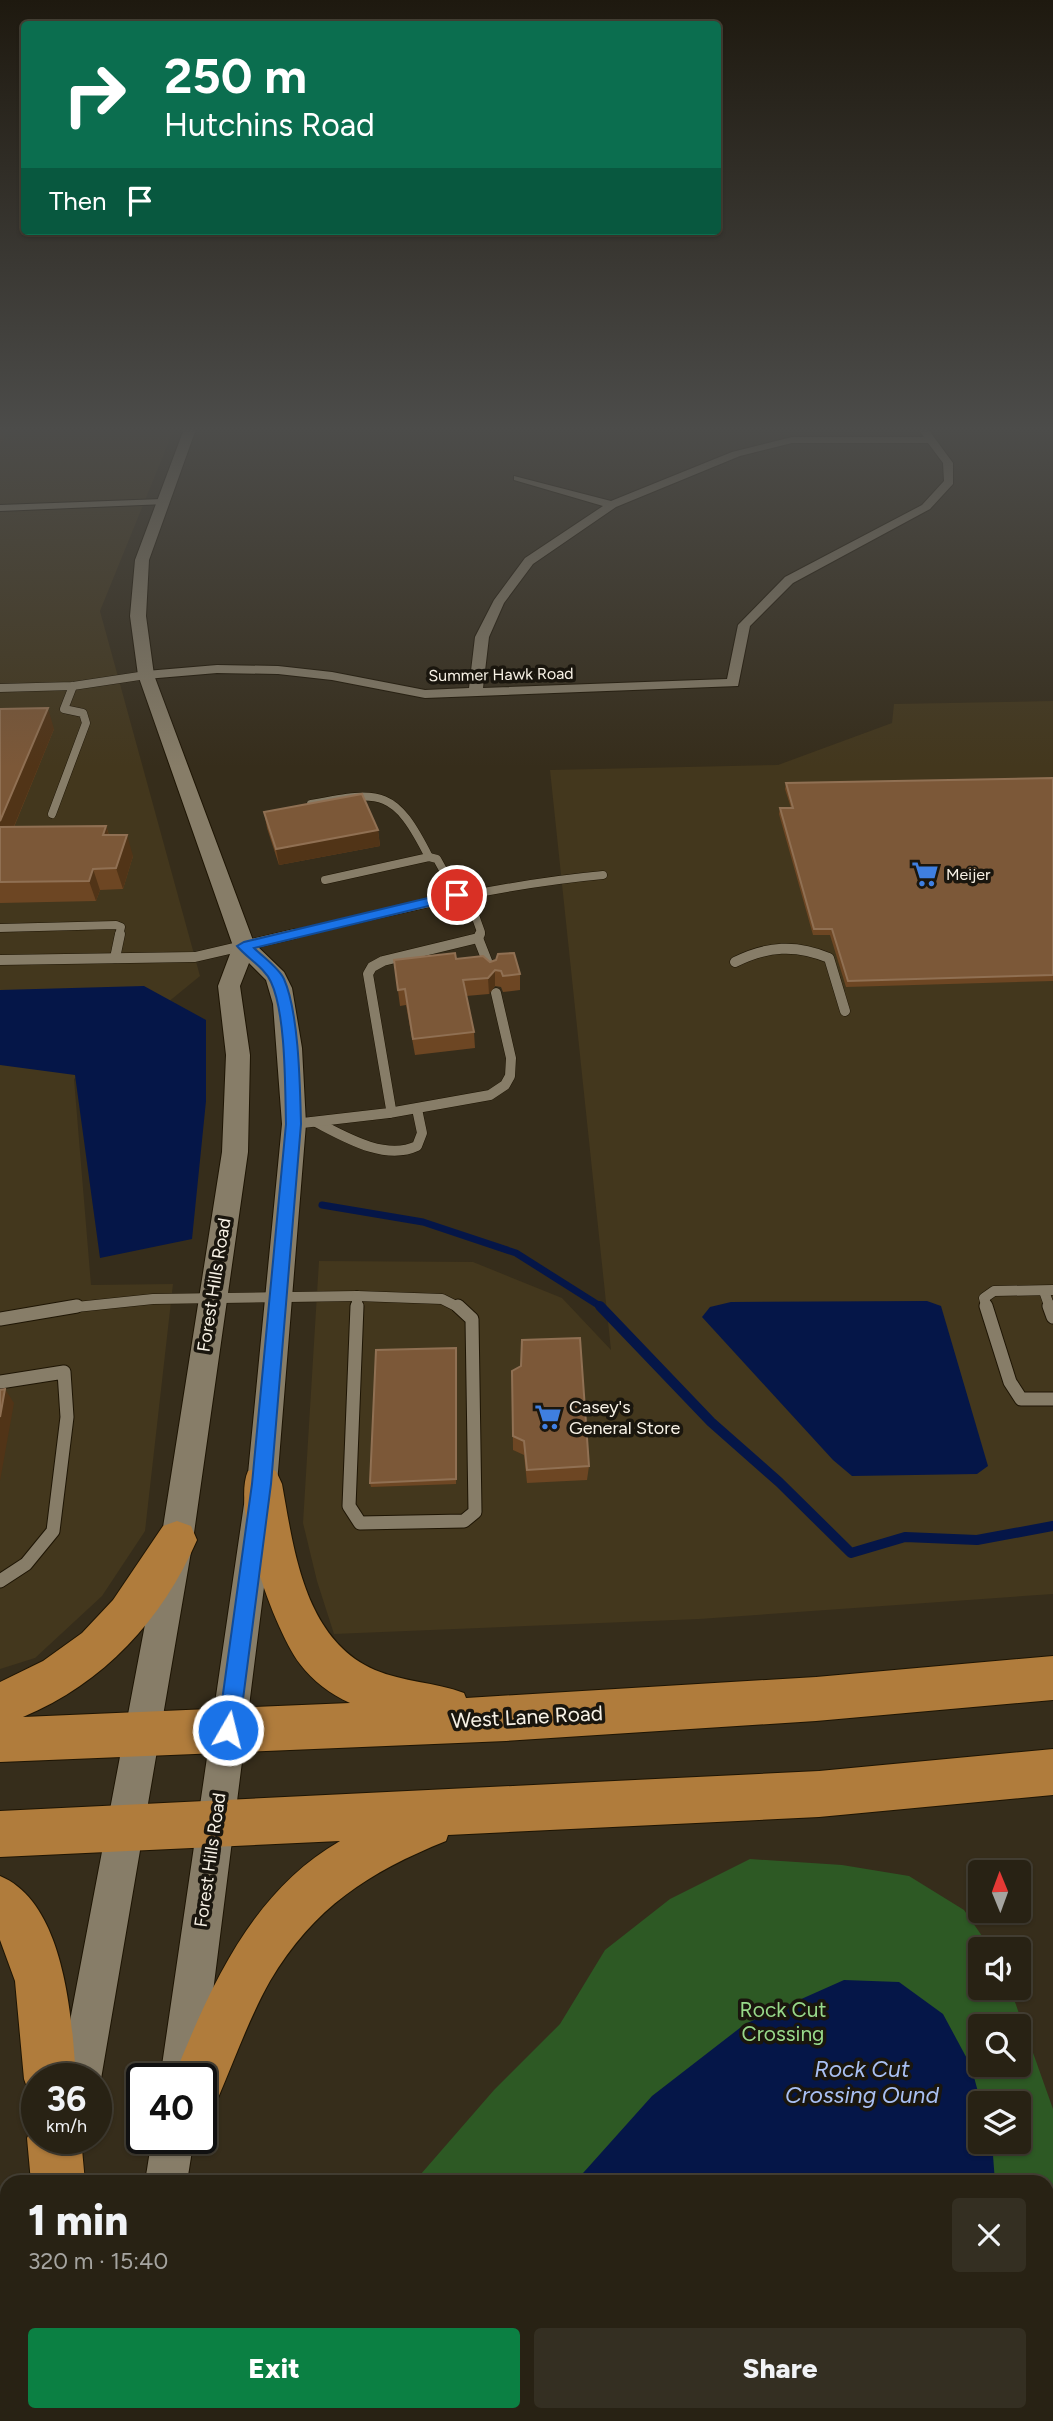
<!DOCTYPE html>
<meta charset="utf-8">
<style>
body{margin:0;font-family:Figtree,sans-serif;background:#342f22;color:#f1f3f6;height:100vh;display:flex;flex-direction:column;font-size:26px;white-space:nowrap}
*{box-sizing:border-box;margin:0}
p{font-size:23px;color:#a5a4a0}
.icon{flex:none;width:38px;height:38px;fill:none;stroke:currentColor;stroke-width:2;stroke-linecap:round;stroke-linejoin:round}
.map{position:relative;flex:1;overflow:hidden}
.sheet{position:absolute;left:0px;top:2175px;width:1054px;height:247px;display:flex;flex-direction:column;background:#282214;border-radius:21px 21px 0 0;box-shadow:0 2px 5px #0004,0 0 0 2px #443f34}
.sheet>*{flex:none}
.guide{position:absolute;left:21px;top:21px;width:700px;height:214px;border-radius:7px;box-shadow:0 2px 5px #0004,0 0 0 2px #443f34;background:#0b6e4f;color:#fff;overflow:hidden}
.needle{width:46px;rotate:359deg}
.fabs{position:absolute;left:968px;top:1860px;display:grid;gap:14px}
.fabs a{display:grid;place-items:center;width:63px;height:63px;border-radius:7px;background:#282214;box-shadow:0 2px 5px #0004,0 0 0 2px #443f34;font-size:35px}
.speed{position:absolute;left:21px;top:2063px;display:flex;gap:14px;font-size:35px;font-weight:700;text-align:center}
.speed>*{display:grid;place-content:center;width:91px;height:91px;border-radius:50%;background:#282214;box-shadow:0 2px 5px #0004,0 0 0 2px #443f34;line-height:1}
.speed small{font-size:18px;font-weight:400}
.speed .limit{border:4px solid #111;border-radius:10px;background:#fff;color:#111}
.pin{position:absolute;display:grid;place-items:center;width:60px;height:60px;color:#fff;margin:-30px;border:4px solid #fff;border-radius:50%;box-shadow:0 2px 7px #0007}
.me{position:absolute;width:77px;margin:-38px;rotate:8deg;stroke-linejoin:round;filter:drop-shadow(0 0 5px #0008)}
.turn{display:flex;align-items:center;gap:24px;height:147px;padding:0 28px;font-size:32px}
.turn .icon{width:91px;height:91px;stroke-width:2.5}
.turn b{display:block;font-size:49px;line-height:60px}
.then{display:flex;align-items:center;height:66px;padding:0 28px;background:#0003;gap:14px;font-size:26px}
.round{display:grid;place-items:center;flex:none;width:74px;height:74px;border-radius:7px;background:#342f22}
.overview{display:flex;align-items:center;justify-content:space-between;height:119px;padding:0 28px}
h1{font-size:42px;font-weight:800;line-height:52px}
.cta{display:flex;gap:14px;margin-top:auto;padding:14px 28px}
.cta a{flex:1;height:80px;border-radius:7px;background:#0b8043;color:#fff;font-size:28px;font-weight:800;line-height:80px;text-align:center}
.cta a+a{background:#342f22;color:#f1f3f6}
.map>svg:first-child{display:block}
.built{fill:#43371d}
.green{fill:#2d5924;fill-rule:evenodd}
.water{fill:#051648}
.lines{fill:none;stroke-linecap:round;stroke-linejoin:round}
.stream-far1{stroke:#051648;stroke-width:7}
.stream{stroke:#051648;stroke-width:10}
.service-far2-casing{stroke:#1e1504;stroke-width:9}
.service-far1-casing{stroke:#1e1504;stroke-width:11}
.service-casing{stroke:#1e1504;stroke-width:15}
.minor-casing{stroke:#1e1504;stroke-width:2}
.tertiary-casing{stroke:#1e1504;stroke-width:2}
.primary-casing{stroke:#1e1504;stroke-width:2}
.service-far2{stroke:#877d68;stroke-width:8}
.service-far1{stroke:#877d68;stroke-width:10}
.service{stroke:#877d68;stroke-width:13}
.minor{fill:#877d68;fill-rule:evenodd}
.tertiary{fill:#877d68;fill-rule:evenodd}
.primary{fill:#b07c3c;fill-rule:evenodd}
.wall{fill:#6d4623}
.shaded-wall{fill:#513417}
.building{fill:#7c5838;stroke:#907053;stroke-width:2}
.route{fill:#1a73e8;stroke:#114b97;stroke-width:2}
.labels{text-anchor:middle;stroke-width:7;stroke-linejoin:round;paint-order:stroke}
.far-street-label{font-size:16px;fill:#f8f2e6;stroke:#1a160e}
.far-poi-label{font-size:16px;fill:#f8f2e6;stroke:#1a160e;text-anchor:start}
.street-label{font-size:18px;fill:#f8f2e6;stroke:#1a160e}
.poi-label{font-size:18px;fill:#f8f2e6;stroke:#1a160e;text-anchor:start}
.near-street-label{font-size:21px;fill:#f8f2e6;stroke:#1a160e}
.near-park-label{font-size:21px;fill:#98d98a;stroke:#1a160e}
.near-water-label{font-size:23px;font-style:italic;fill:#a9c0f3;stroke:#1a160e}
</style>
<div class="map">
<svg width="1053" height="2421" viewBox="0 0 1053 2421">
<rect width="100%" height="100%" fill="#362d1b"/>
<g class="built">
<polygon points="0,429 174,429 100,611 200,976 74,1079 91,1285 173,1284 145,1531 102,1596 35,1658 0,1669"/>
<polygon points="1053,701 1053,1594 699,1619 334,1634 317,1581 303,1523 319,1261 473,1262 562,1298 611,1350 550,770 778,765 892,723 894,704"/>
</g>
<path class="green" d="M750 1859 842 1865 909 1876 964 1910 991 1949 980 1950V1988H1010L1053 2109V2421H283L285 2415H1046V2182H414L494 2090 560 2024 605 1950 670 1899ZM980 2026H1018V2065H980ZM980 2104H1018V2142H980Z"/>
<g class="water">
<polygon points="144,986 206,1020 206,1101 192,1239 100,1258 75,1075 0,1065 0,990"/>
<polygon points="927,1301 941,1306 988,1466 977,1474 852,1476 833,1460 702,1317 710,1307 731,1302"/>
<polygon points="844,1980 899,1982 943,2014 971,2066 981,2103 980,2142 992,2142 995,2182 575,2182 652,2096 745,2024"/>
<polygon points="428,2415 1003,2415 1003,2421 425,2421"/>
</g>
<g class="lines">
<polyline class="stream-far1" points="322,1205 423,1222 516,1253 603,1308"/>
<polyline class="stream" points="600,1306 711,1422 779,1482 851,1553 905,1537 977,1540 1053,1526"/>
<defs>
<g id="service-far2">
<polyline points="0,688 73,686 146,675"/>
<path d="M311 804C383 790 395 790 429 857"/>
<polyline points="52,814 86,723 83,713 64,709 73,686"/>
<polyline points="325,880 429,857 437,859 457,895"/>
<polyline points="467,893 481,932 479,936"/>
<polyline points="0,928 116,925 121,927 119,936"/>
<path d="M286 936C392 911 495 885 603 875"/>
</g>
<g id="service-far1">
<polyline points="478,938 491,971"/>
<polyline points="115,958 120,934"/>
<polyline points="0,960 195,957 294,934"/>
<path d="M735 962C767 946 796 944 829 958L845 1011"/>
<polyline points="389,1113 490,1095 505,1085 510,1076 511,1058 496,993"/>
<path d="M316 1122C345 1137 385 1161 417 1146L422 1133 417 1109"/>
<polyline points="294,1124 389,1113 391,1109 368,974 372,967 383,961 478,938 480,934"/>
<polyline points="1044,1291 1050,1308"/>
<polyline points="357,1296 442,1299 460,1308"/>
<polyline points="67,1308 153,1299 357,1296"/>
<polyline points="357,1308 357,1296"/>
<polyline points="987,1308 984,1298 994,1291 1053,1290"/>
</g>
<g id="service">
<polyline points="357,1306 349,1506 360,1523 464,1521 475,1512 472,1319 458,1306"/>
<polyline points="986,1306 1010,1382 1021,1399 1053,1399"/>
<polyline points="1049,1306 1053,1317"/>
<polyline points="0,1319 77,1306"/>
<polyline points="0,1382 64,1372 67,1417 53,1531 26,1564 0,1581"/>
</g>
<g id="minor">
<path d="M918 429H928L953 463V484L930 509 793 583 750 626 738 686 425 698 332 680 278 674 217 673 146 679 139 675 146 671 217 665 278 666 332 672 425 690 469 688 475 637 494 600 525 558 603 506 514 480V476L611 501 732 452 792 437H924ZM792 443H928L943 463 944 481 922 505 785 577 738 625 727 679 483 688 489 637 504 603 533 564 616 507 740 456Z"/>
<polygon points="162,499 166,500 166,504 0,511 0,505"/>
</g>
<g id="tertiary">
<polygon points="184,429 196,429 149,560 146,616 154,675 254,943 284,972 292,988 302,1048 306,1124 277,1484 202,2079 160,2079 247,1484 282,1124 273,1004 266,980 249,963 240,986 250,1055 248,1152 193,1540 101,2079 96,2090 96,2079 59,2079 161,1540 222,1152 226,1055 218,986 233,946 138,675 130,616 135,560"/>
<polygon points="152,2138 194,2138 187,2182 145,2182"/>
<polygon points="7,2396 7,2415 42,2415 41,2421 0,2421 0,2402"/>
<polygon points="107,2415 155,2415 154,2421 106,2421"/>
</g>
<g id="primary">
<path d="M262 1466 276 1471 282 1484C294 1550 304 1639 375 1670 403 1682 435 1682 464 1693L466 1698 816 1677 1053 1656V1700L816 1721 506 1741 0 1762V1682L43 1661 82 1633 113 1600 163 1526 177 1521 191 1526 197 1540C162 1620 104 1683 23 1717L350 1703C330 1694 313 1681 300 1664 274 1630 231 1509 248 1471Z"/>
<path d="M1053 1749V1795L819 1817 448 1835 446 1841C369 1872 314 1907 270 1981 249 2018 235 2059 218 2098L201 2104V2079H173C210 1988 251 1892 340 1841L0 1857V1811L819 1771Z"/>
<path d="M0 1876C65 1903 72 2018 76 2079H37V2100L31 2098 24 2079 15 1981 0 1940Z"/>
<polygon points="37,2118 37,2138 81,2138 85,2182 31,2182 27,2138"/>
</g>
</defs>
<use href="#service-far2" class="service-far2-casing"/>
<use href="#service-far1" class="service-far1-casing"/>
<use href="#service" class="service-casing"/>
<use href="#minor" class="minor-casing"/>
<use href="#tertiary" class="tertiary-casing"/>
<use href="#primary" class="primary-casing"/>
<use href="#service-far2" class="service-far2"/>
<use href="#service-far1" class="service-far1"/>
<use href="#service" class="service"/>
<use href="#minor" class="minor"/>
<use href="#tertiary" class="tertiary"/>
<use href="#primary" class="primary"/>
</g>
<g class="wall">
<polygon points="0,709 54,729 14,827 106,826 109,835 133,856 123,889 100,890 96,901 0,903"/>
<polygon points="1053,778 1053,981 846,987 830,935 813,935 779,814 780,808 791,808 785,789 786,783"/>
<polygon points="264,812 378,830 380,846 279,865 267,828"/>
<polygon points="456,959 490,962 520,974 520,990 503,992 501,987 495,986 489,994 466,996 474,1032 475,1048 415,1055 406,1005 400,1006 394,960"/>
<polygon points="456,1353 456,1484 371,1487 370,1483"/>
<polygon points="512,1371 589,1466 587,1480 527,1483 524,1455 513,1450"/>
</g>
<g class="shaded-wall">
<polygon points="0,429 10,429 0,445"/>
<polygon points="48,708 54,729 5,848 0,834 0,821"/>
<polygon points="106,826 112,846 103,835"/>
<polygon points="378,830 380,846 279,865 276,849"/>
<polygon points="127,835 133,856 123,889 116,868"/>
<polygon points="93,869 100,890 96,901 89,881"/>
<polygon points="495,970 495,986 489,994 488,978"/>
<polygon points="5,1389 14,1403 0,1481 0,1417"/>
</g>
<g class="building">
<polygon points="48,708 0,821 0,709"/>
<polygon points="1053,778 1053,975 848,981 832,929 814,929 780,808 793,808 786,783"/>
<polygon points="362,794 378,830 276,849 264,812"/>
<polygon points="106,826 103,835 127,835 116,868 93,869 89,881 0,882 0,827"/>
<polygon points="455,953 456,959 483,956 490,962 496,960 498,954 514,953 520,974 503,976 501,971 495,970 488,978 463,980 474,1032 413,1039 405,989 398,990 394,960"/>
<polygon points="580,1338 589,1466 527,1470 524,1441 513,1436 512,1371 521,1366 522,1340"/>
<polygon points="456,1348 456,1479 370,1483 376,1350"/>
<polygon points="5,1389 0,1417 0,1390"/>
</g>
<linearGradient id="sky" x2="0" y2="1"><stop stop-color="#1e190f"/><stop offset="0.56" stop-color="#4c4c4a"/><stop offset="1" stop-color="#4c4c4a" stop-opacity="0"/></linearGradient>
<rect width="1053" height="767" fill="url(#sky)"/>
<path class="route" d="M457 891 462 893V898L254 948C263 957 279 968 284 979 299 1013 300 1086 301 1124L271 1484 239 1730 236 1738 228 1741 221 1738 218 1730 252 1484 286 1124C285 1088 286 1014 271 982 265 968 247 958 237 946L244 942Z"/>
<defs>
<symbol id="supermarket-bare" viewBox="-9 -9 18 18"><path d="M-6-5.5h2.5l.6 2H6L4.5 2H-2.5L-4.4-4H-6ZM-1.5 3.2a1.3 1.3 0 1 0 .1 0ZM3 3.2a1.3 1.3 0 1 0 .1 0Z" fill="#3f7fe0" stroke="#1a160e" stroke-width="2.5" paint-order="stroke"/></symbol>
</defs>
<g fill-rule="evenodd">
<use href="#supermarket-bare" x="906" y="855" width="38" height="38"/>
<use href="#supermarket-bare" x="529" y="1398" width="38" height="38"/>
</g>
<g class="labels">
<g class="far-street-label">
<text transform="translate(501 674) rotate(-1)" y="6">Summer Hawk Road</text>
</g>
<g class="far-poi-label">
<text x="946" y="880">Meijer</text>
</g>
<g class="street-label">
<text transform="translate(214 1285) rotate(-81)" y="6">Forest Hills Road</text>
<text transform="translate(210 1860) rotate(-82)" y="6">Forest Hills Road</text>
</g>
<g class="poi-label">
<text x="569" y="1413">Casey's<tspan x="569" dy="21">General Store</tspan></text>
</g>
<g class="near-street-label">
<text transform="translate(527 1717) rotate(-3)" y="7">West Lane Road</text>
</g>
<g class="near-park-label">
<text x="783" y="2017">Rock Cut<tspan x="783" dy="24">Crossing</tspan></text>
</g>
<g class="near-water-label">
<text x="862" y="2077">Rock Cut<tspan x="862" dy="26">Crossing Ound</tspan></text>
</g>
</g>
</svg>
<div class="fabs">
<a><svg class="needle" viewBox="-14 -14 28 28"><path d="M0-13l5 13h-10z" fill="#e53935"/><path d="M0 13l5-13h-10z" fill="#a5a4a0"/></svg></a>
<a><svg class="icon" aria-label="sound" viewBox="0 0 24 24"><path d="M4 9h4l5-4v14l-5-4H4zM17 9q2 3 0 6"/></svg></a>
<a><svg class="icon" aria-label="search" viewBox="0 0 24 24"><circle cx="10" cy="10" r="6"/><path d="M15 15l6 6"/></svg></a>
<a><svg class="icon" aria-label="layers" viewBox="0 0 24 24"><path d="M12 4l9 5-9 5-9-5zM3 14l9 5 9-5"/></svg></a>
</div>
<div class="speed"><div>36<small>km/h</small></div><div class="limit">40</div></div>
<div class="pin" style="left:457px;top:895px;background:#d93025"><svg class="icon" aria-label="arrive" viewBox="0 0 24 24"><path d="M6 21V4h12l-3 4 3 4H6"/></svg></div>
<svg class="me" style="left:228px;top:1730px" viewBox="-20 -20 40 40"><circle r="17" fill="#1a73e8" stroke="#fff" stroke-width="3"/><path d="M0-11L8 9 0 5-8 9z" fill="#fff"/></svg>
<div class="guide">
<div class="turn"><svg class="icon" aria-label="right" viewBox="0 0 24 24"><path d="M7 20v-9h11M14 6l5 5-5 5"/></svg><div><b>250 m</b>Hutchins Road</div></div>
<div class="then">Then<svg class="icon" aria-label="arrive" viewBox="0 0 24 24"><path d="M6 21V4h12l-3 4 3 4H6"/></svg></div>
</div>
<section class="sheet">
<div class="overview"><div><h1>1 min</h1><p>320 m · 15:40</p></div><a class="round"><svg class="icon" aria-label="close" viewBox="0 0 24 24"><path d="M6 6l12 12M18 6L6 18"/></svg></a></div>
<div class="cta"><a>Exit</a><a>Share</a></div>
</section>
</div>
